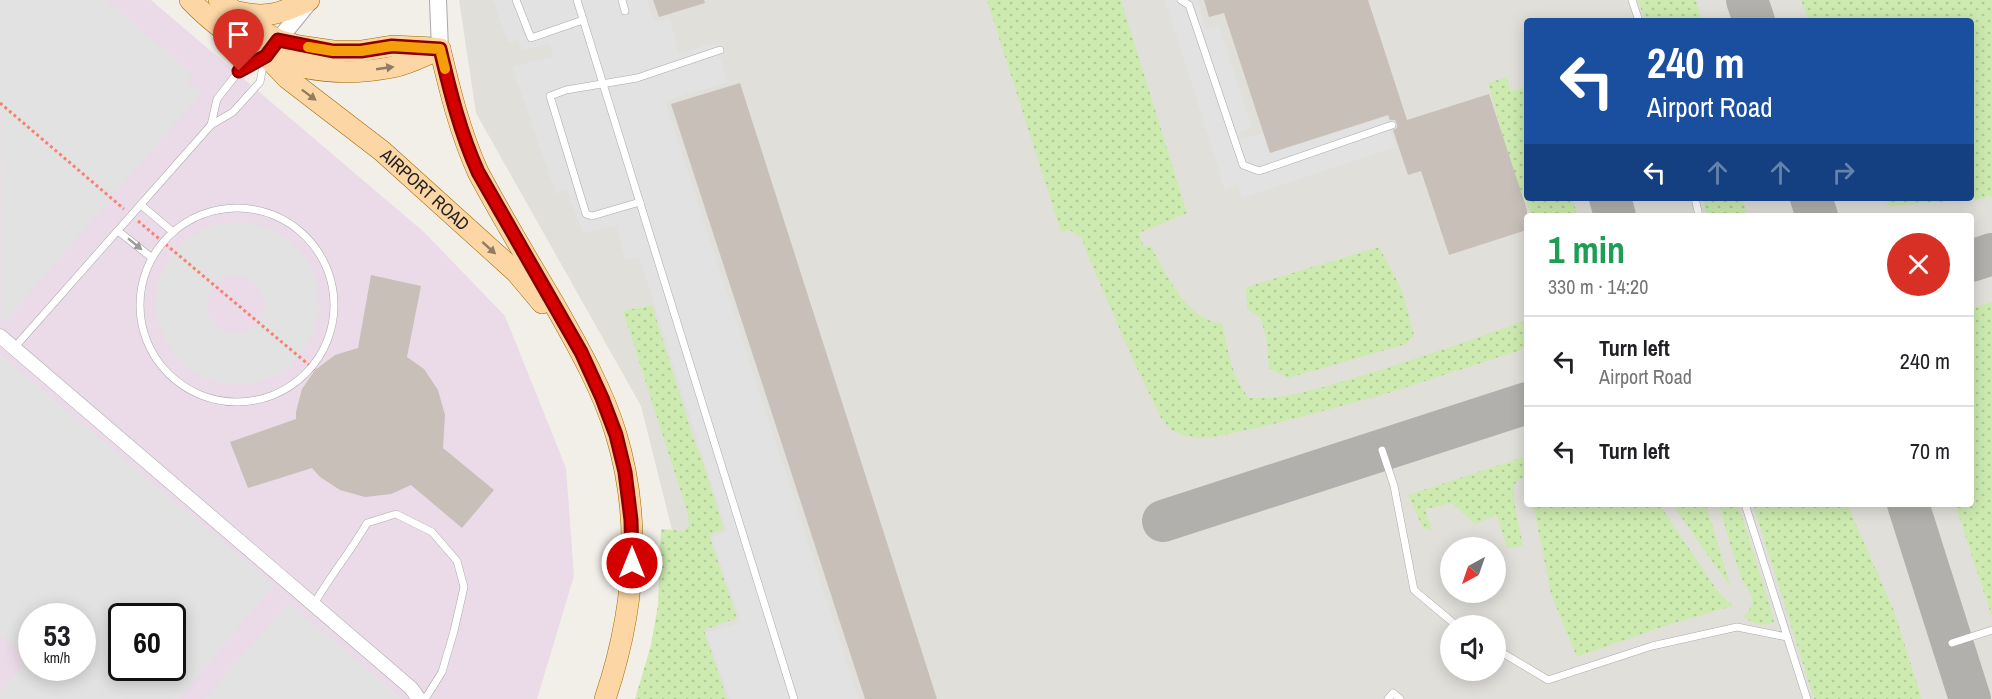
<!DOCTYPE html>
<meta charset="utf-8">
<style>
body{margin:0;font-family:"Archivo Narrow",sans-serif;background:#f2f2f2;color:#202124;height:100vh;display:flex;flex-direction:column;font-size:22px;white-space:nowrap}
*{box-sizing:border-box;margin:0}
p{font-size:20px;color:#757577}
.icon{flex:none;width:33px;height:33px;fill:none;stroke:currentColor;stroke-width:2;stroke-linecap:round;stroke-linejoin:round}
.map{position:relative;flex:1;overflow:hidden}
.details{position:absolute;left:1524px;top:213px;width:450px;height:294px;display:flex;flex-direction:column;background:#fff;border-radius:6px;box-shadow:0 3px 15px #0003}
.details>*{flex:none}
.top-card{position:absolute;left:1524px;top:18px;width:450px;height:183px;border-radius:6px;box-shadow:0 3px 15px #0003;background:#1a4fa0;color:#fff;overflow:hidden}
.needle{width:39px;rotate:220deg}
.controls{position:absolute;left:1440px;top:537px;display:grid;gap:12px}
.controls a{display:grid;place-items:center;width:66px;height:66px;border-radius:50%;background:#fff;box-shadow:0 3px 15px #0003;font-size:30px}
.speed{position:absolute;left:18px;top:603px;display:flex;gap:12px;font-size:30px;font-weight:700;text-align:center}
.speed>*{display:grid;place-content:center;width:78px;height:78px;border-radius:50%;background:#fff;box-shadow:0 3px 15px #0003;line-height:1}
.speed small{font-size:15px;font-weight:400}
.speed .limit{border:3px solid #111;border-radius:9px;background:#fff;color:#111}
.pin{position:absolute;display:grid;place-items:center;width:51px;height:51px;color:#fff;margin:-62px -26px;border-radius:50% 50% 50% 0;rotate:-45deg;box-shadow:0 0 6px #0007}
.pin .icon{rotate:45deg}
.me{position:absolute;width:66px;margin:-33px;rotate:0deg;stroke-linejoin:round;filter:drop-shadow(0 0 4px #0008)}
.turn{display:flex;align-items:center;gap:21px;height:126px;padding:0 24px;font-size:27px}
.turn .icon{width:78px;height:78px;stroke-width:2.5}
.turn b{display:block;font-size:42px;line-height:51px}
.lanes{display:flex;align-items:center;height:57px;padding:0 24px;background:#0003;justify-content:center;gap:30px;direction:ltr}
.lanes .off{opacity:.35}
.round{display:grid;place-items:center;flex:none;width:63px;height:63px;border-radius:32px;background:#f2f2f2}
.summary{display:flex;align-items:center;justify-content:space-between;height:102px;padding:0 24px}
h1{font-size:36px;font-weight:700;line-height:45px;color:#1e9e55}
ul{padding:0;list-style:none}
li{display:flex;align-items:center;gap:18px;height:90px;padding:0 24px;border-top:2px solid #e0e0e0}
li div{flex:1}
li b{display:block;font-size:22px}
li em{font-style:normal}
.map>svg:first-child{display:block}
.industrial{fill:#ebdbe8;fill-rule:evenodd}
.airport{fill:#e1dfda;fill-rule:evenodd}
.grass{fill:url(#grass-dots)}
.parking{fill:#e2e2e2;fill-rule:evenodd}
.lines{fill:none;stroke-linecap:round;stroke-linejoin:round}
.taxiway{stroke:#b1b0ac;stroke-width:42}
.building{fill:#c7bfb8}
.service-casing{stroke:#a9a9a9;stroke-width:8}
.minor-casing{stroke:#a9a9a9;stroke-width:15}
.tertiary-casing{stroke:#a9a9a9;stroke-width:18}
.primary-casing{stroke:#a06b00;stroke-width:22}
.path{stroke:#fa8072;stroke-width:3;stroke-dasharray:3 3;stroke-linecap:butt}
.service{stroke:#fff;stroke-width:7}
.minor{stroke:#fff;stroke-width:14}
.tertiary{stroke:#fff;stroke-width:16}
.primary{stroke:#fcd6a4;stroke-width:21}
.oneway{fill:#8f7c63}
.oneway2{fill:#9c9c9c}
.route-casing{stroke:#8a0000;stroke-width:15}
.route{stroke:#d40000;stroke-width:10}
.slow{stroke:#f59e0b;stroke-width:10}
.labels{text-anchor:middle;stroke-width:5;stroke-linejoin:round;paint-order:stroke}
.street-label{font-size:18px;fill:#222;stroke:#fff}
</style>
<div class="map">
<svg width="1992" height="699" viewBox="0 0 1992 699">
<defs>
<pattern id="grass-dots" width="8" height="8" patternUnits="userSpaceOnUse" patternTransform="scale(1.5)"><rect width="8" height="8" fill="#cdebb0"/><path d="M2 2h.1M6 6h.1" fill="none" stroke="#b0c997" stroke-width="1.8" stroke-linecap="round"/></pattern>
</defs>
<rect width="100%" height="100%" fill="#f2efe9"/>
<path class="industrial" d="M0 0H151L424 232 505 316 566 468 574 576 537 699H0ZM32 616H82V668H32ZM122 616H172V668H122Z"/>
<path class="airport" d="M459 0H1992V699H642L672 530 641 406 476 113ZM1527 21H1971V198H1527ZM1527 216H1971V504H1527ZM1450 548H1496V592H1450ZM1450 626H1496V670H1450Z"/>
<g class="grass">
<path d="M987 0H1121L1187 213 1139 233 1144 247 1151 246C1165 273 1188 322 1222 323 1228 350 1231 376 1249 398 1287 399 1321 388 1357 377 1414 360 1471 340 1527 320V348L1382 395 1270 425 1214 437 1200 438 1186 436 1171 430 1161 418 1134 362 1088 256 1081 236H1078L1070 230 1061 232Z"/>
<polygon points="1638,0 1696,0 1702,21 1645,21"/>
<polygon points="1801,0 1992,0 1992,196 1980,199 1889,206 1884,198 1971,198 1971,21 1808,21"/>
<polygon points="1507,77 1510,91 1522,88 1527,90 1527,198 1572,198 1578,216 1532,216 1513,172 1488,83"/>
<polygon points="1703,198 1743,198 1747,216 1706,216"/>
<polygon points="1379,247 1402,290 1414,335 1406,344 1288,378 1269,368 1266,336 1260,317 1247,309 1246,287"/>
<polygon points="1992,302 1992,617 1955,504 1971,504 1971,308"/>
<polygon points="652,305 696,446 700,453 724,529 709,535 737,618 704,630 727,699 635,699 651,645 658,605 661,529 684,531 689,525 688,514 623,311"/>
<polygon points="1527,456 1527,477 1519,479 1514,485 1514,501 1523,546 1507,548 1497,515 1475,524 1452,503 1425,509 1432,530 1423,528 1408,495"/>
<polygon points="1533,504 1659,504 1719,593 1733,606 1670,624 1577,657 1551,594"/>
<polygon points="1672,504 1706,504 1731,588"/>
<path d="M1719 504H1738L1770 606 1774 622C1763 628 1753 623 1743 617 1747 613 1752 608 1752 602 1753 593 1746 589 1743 581 1733 556 1726 530 1719 504Z"/>
<polygon points="1753,504 1847,504 1894,611 1922,699 1814,699"/>
</g>
<g class="parking">
<polygon points="0,0 105,0 193,74 187,82 201,93 8,318 1,321"/>
<polygon points="493,0 647,0 655,22 670,18 678,53 715,43 728,82 665,101 859,699 730,699 706,633 741,622 712,537 727,531 639,257 625,259 616,226 583,233 567,190 556,194 512,66 553,57 550,43 522,51 518,39 508,43"/>
<polygon points="1165,0 1198,0 1206,29 1219,26 1252,127 1239,133 1242,139 1263,133 1270,153 1386,117 1396,147 1242,198 1238,184 1225,189"/>
<path d="M240 222 268 228 290 241 307 260 317 284 319 309 313 335 300 356 281 373 257 383 231 385 206 379 182 364 165 341 156 314 157 286 168 260 187 239 212 225ZM236 275 246 277 254 282 264 297 265 307 263 316 251 330 242 334H233L224 332 216 326 210 318 207 309V299L211 289 217 282 226 277Z"/>
<path d="M0 355 274 585 178 699H0V693L28 659 0 635ZM82 616V668H32V616ZM172 616V668H122V616Z"/>
<polygon points="288,603 401,698 402,699 205,699"/>
</g>
<g class="lines">
<g class="taxiway">
<polyline points="1747,0 1754,21"/>
<polyline points="1610,198 1615,216"/>
<polyline points="1811,198 1817,216"/>
<polyline points="1971,261 1992,254"/>
<polyline points="1908,504 1970,699"/>
<polyline points="1163,521 1527,403"/>
</g>
</g>
<g class="building">
<polygon points="653,0 704,0 705,3 659,17"/>
<polygon points="1204,0 1368,0 1407,120 1489,94 1527,210 1527,230 1449,255 1421,171 1408,175 1393,130 1397,128 1397,124 1395,120 1390,120 1388,115 1270,153 1224,13 1209,17"/>
<polygon points="740,83 937,699 865,699 671,104"/>
<polygon points="371,275 421,286 407,357 424,369 438,390 445,415 443,448 494,490 462,528 411,485 391,494 365,497 340,490 320,477 312,468 248,488 230,442 296,419 296,412 302,389 315,370 335,355 358,348"/>
</g>
<g class="lines">
<defs>
<g id="service">
<polyline points="516,0 531,38 583,20"/>
<polyline points="577,0 794,699"/>
<polyline points="622,0 625,11"/>
<polyline points="1181,0 1189,5 1243,165 1259,171 1392,125"/>
<polyline points="1632,0 1639,21"/>
<polyline points="211,125 217,99 239,71 263,57"/>
<polyline points="1695,198 1699,216"/>
<polyline points="640,202 592,216 586,214 550,96 566,90 637,78 720,50"/>
<polyline points="141,205 173,232"/>
<circle cx="237" cy="305" r="97"/>
<polyline points="118,231 152,258"/>
<polyline points="14,348 211,125 233,112 260,82 264,61"/>
<polyline points="1382,450 1394,486 1414,590 1457,626"/>
<polyline points="1745,504 1807,699"/>
<path d="M314 604C330 576 351 551 367 523L396 514 432 532 457 561 464 587 454 631 442 672 425 699"/>
<polyline points="1952,643 1992,630"/>
<polyline points="1496,649 1548,680 1652,646 1737,627 1787,637"/>
<polyline points="1388,699 1393,693 1400,699"/>
</g>
<polyline id="minor" points="0,336 411,688 419,699"/>
<g id="tertiary">
<polyline points="438,0 440,49"/>
<polyline points="271,49 310,1"/>
</g>
<g id="primary">
<path d="M190 0C246 58 313 83 393 67 409 64 425 55 440 49"/>
<polyline points="219,0 260,30 278,40 299,46 333,51 361,51 392,46 434,48"/>
<path d="M238 12C267 19 282 13 309 0"/>
<path d="M440 49C450 91 460 132 478 172 503 219 531 265 558 311 580 350 603 391 616 434 643 523 634 613 605 699"/>
<path id="s1" d="M266 56 287 78 382 151 516 272 542 303"/>
</g>
</defs>
<use href="#service" class="service-casing"/>
<use href="#minor" class="minor-casing"/>
<use href="#tertiary" class="tertiary-casing"/>
<use href="#primary" class="primary-casing"/>
<g class="path">
<polyline points="0,103 124,209"/>
<polyline points="138,221 315,370"/>
</g>
<use href="#service" class="service"/>
<use href="#minor" class="minor"/>
<use href="#tertiary" class="tertiary"/>
<use href="#primary" class="primary"/>
</g>
<defs><path id="oneway-solid" d="M-6-.8H1V-3.2L6.5 0L1 3.2V.8H-6Z" transform="scale(1.5)"/></defs>
<g class="oneway">
<use href="#oneway-solid" transform="translate(385 68) rotate(-8)"/>
<use href="#oneway-solid" transform="translate(309 95) rotate(37)"/>
<use href="#oneway-solid" transform="translate(489 248) rotate(42)"/>
</g>
<use class="oneway2" href="#oneway-solid" transform="translate(135 244) rotate(39)"/>
<g class="lines">
<defs>
<path id="route" d="M239 71 266 56 278 40 333 51H361L392 46 440 49C450 91 460 132 478 172L581 352 602 398 616 435 625 472 631 520 632 563"/>
</defs>
<use href="#route" class="route-casing"/>
<use href="#route" class="route"/>
<polyline class="slow" points="308,47 333,51 361,51 392,46 440,49 445,69"/>
</g>
<g class="labels">
<g class="street-label">
<text dy="6" stroke="none"><textPath href="#s1" startOffset="208">AIRPORT ROAD</textPath></text>
</g>
</g>
</svg>
<div class="controls">
<a><svg class="needle" viewBox="-14 -14 28 28"><path d="M0-13l5 13h-10z" fill="#e53935"/><path d="M0 13l5-13h-10z" fill="#757577"/></svg></a>
<a><svg class="icon" aria-label="sound" viewBox="0 0 24 24"><path d="M4 9h4l5-4v14l-5-4H4zM17 9q2 3 0 6"/></svg></a>
</div>
<div class="speed"><div>53<small>km/h</small></div><div class="limit">60</div></div>
<div class="pin" style="left:239px;top:71px;background:#d93025"><svg class="icon" aria-label="arrive" viewBox="0 0 24 24"><path d="M6 21V4h12l-3 4 3 4H6"/></svg></div>
<svg class="me" style="left:632px;top:563px" viewBox="-20 -20 40 40"><circle r="17" fill="#d40000" stroke="#fff" stroke-width="3"/><path d="M0-11L8 9 0 5-8 9z" fill="#fff"/></svg>
<div class="top-card">
<div class="turn"><svg class="icon" aria-label="left" viewBox="0 0 24 24"><path d="M17 20v-9H6M10 6l-5 5 5 5"/></svg><div><b>240 m</b>Airport Road</div></div>
<div class="lanes"><svg class="icon" aria-label="left" viewBox="0 0 24 24"><path d="M17 20v-9H6M10 6l-5 5 5 5"/></svg><svg class="icon off" aria-label="ahead" viewBox="0 0 24 24"><path d="M12 20V5M6 11l6-6 6 6"/></svg><svg class="icon off" aria-label="ahead" viewBox="0 0 24 24"><path d="M12 20V5M6 11l6-6 6 6"/></svg><svg class="icon off" aria-label="right" viewBox="0 0 24 24"><path d="M7 20v-9h11M14 6l5 5-5 5"/></svg></div>
</div>
<section class="details">
<div class="summary"><div><h1>1 min</h1><p>330 m · 14:20</p></div><a class="round" style="background:#d93025;color:#fff"><svg class="icon" aria-label="close" viewBox="0 0 24 24"><path d="M6 6l12 12M18 6L6 18"/></svg></a></div>
<ul>
<li><svg class="icon" aria-label="left" viewBox="0 0 24 24"><path d="M17 20v-9H6M10 6l-5 5 5 5"/></svg><div><b>Turn left</b><p>Airport Road</p></div><em>240 m</em></li>
<li><svg class="icon" aria-label="left" viewBox="0 0 24 24"><path d="M17 20v-9H6M10 6l-5 5 5 5"/></svg><div><b>Turn left</b></div><em>70 m</em></li>
</ul>
</section>
</div>
